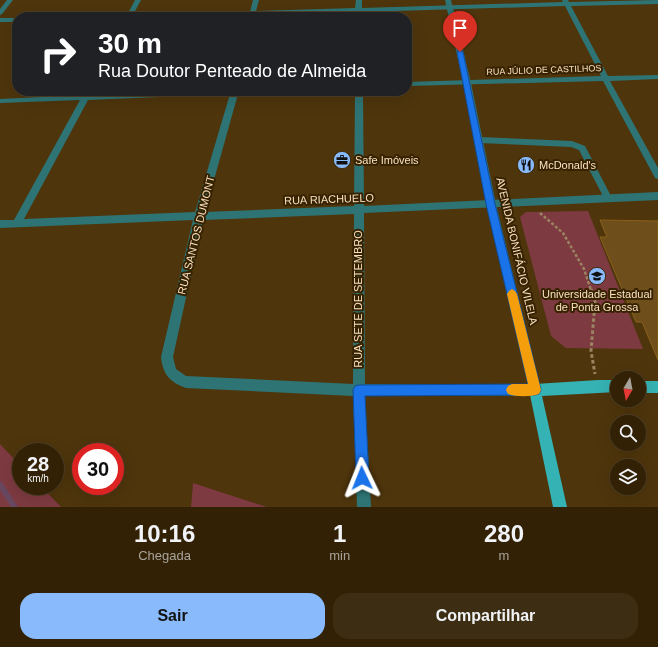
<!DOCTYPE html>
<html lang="pt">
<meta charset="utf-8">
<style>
body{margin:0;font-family:Arial,sans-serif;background:#3d2e13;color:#f1f3f6;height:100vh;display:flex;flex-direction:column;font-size:15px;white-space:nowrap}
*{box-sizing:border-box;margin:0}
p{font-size:13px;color:#a8a39a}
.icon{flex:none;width:22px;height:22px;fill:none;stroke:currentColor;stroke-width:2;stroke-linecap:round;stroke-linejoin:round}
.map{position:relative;height:507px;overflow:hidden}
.sheet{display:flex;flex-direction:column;background:#322105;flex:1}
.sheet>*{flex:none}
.banner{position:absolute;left:12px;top:12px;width:400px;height:84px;border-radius:16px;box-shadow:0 4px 16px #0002,0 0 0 1px #4d3e27;background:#202124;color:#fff;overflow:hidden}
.needle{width:26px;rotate:190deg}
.controls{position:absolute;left:610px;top:371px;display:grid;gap:8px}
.controls a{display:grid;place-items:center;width:36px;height:36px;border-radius:50%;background:#322105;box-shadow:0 4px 16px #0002,0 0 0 1px #4d3e27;font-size:20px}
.speed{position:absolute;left:12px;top:443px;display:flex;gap:8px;font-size:20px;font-weight:700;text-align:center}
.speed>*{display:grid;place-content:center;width:52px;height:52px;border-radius:50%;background:#322105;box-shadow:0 4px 16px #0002,0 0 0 1px #4d3e27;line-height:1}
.speed small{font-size:10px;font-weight:400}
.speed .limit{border:6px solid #d22;background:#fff;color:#111}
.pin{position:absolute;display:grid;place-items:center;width:34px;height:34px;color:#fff;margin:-41px -17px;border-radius:50% 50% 50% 0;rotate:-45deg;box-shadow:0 0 4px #0007}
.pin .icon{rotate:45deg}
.me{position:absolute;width:44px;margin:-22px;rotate:358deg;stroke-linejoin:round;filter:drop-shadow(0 0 3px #0008)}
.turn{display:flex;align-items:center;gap:14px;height:84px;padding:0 20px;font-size:18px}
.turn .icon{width:52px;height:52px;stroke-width:2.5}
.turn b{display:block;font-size:28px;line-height:34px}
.eta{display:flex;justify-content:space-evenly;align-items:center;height:68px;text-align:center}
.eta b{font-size:24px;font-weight:700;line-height:28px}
.cta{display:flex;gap:8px;margin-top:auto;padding:8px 20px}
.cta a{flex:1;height:46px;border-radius:16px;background:#88bafc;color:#111;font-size:16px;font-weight:700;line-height:46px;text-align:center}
.cta a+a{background:#3d2e13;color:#f1f3f6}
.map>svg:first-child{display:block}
.built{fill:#4e350c;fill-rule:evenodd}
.green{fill:#7e3a41}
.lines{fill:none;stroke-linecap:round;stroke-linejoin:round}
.stream{fill:#684761;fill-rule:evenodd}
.building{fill:#6e4e1b;stroke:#8a601a}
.path-far1{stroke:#9b8461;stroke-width:2.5;stroke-dasharray:3 2;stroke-linecap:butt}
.path{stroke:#9b8461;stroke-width:3;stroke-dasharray:3.5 2.5;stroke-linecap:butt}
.service{fill:#2e7475;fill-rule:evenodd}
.minor{fill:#2e7475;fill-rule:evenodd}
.tertiary{fill:#2e7475;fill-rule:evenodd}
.primary{fill:#35b2b3;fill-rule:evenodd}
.route{fill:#1a73e8;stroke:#114b97}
.slow{fill:#f59e0b}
.labels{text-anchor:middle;stroke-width:4;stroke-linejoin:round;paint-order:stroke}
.far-street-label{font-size:9px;fill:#f8e0c0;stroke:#372200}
.poi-label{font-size:11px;fill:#f8e0c0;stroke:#372200;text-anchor:start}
.street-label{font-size:11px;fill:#f8e0c0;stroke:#372200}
</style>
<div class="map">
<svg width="658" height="507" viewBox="0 0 658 507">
<rect width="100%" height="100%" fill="#422c07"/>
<path class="built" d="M0 0H658V507H267L193 483 191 507H61L41 486H55V452H21V466L0 444ZM17 17H407V91H17ZM617 378H639V400H617ZM617 422H639V444H617ZM81 452H115V486H81ZM617 466H639V488H617Z"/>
<g class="green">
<polygon points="588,211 643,349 566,348 551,336 520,217 526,212"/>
<polygon points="0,444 21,466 21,486 41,486 61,507 0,507"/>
<polygon points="193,483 267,507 191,507"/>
</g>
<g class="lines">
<polygon class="stream" points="0,481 2,482 18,507 11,507 0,490"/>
</g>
<polygon class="building" points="600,220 658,221 658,360 642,322 636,322 600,237 607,237"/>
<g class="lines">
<polyline class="path-far1" points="540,213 563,233 584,269 591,290"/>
<polyline class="path" points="591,289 595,302 591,351 595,374"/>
<polygon class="service" points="479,137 572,141 585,146 612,198 611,200 605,200 579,150 571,147 479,143 475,140"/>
<g class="minor">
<polygon points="7,0 13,0 2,14 0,15 0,9"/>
<polygon points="135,0 141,0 133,15 250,12 253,0 259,0 256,11 355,8 356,0 362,0 362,8 563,2 562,0 568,0 569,2 658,0 658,4 571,6 608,76 658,75 658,79 610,81 658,168 658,179 655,178 603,81 407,86 407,82 601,76 565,6 361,12 361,17 355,17 355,12 256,15 255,17 249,17 249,15 119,17 127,15"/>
<rect x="0" y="18" width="17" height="4"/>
<path d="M85 91H91V95L189 91H253L249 93 238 94 205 212 354 206 355 91H363L364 206 658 192V200L364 213 365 384H535L539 386 541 390 539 394 535 396H365L371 507H357L353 396 186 388C170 382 163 375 161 357L193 220 0 228V220H14L80 100 0 103V99L83 95ZM230 94 195 212 24 219 88 100ZM354 214 353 384 186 376 176 369 173 357 203 220Z"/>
</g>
<polygon class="tertiary" points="445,0 451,0 471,83 496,204 541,390 539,394 535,396 531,394 529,390 486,204 463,83"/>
<g class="primary">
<polygon points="598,380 617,380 617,392 542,396 567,507 553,507 529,390 531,386 535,384"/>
<rect x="639" y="381" width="19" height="12"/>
</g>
</g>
<polygon class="route" points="460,50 463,52 495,204 541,390 539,394 535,395 365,396 369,478 367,482 362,484 358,482 356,478 353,390 355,386 359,385 528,384 486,204 457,52"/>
<path class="slow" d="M512 289 515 291 517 294 541 390 539 394C531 397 516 397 508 394L506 390 508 386 512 384H528L507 294 509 291Z"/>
<defs>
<symbol id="office-disc" viewBox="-11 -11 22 22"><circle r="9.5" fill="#88bafc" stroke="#372200"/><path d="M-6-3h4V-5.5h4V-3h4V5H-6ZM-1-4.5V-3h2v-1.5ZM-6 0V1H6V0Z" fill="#111"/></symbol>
<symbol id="restaurant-disc" viewBox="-11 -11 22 22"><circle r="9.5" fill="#88bafc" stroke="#372200"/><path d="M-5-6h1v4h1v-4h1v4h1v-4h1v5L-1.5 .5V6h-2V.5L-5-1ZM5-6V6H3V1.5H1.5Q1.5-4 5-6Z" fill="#111"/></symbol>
<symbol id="university-disc" viewBox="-11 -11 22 22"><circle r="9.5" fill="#88bafc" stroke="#372200"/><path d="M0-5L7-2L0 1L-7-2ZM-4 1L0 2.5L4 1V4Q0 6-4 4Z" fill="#111"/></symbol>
</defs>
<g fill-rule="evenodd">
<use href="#office-disc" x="332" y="150" width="20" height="20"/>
<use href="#restaurant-disc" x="516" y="155" width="20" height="20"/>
<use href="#university-disc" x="587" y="266" width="20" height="20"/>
</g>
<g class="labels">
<g class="far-street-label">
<text transform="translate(544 70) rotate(-2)" y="3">RUA JÚLIO DE CASTILHOS</text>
</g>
<g class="poi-label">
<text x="355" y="164">Safe Imóveis</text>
<text x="539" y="169">McDonald's</text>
<text x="597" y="298" text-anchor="middle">Universidade Estadual<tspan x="597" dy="13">de Ponta Grossa</tspan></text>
</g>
<g class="street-label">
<text transform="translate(329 199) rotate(-2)" y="4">RUA RIACHUELO</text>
<text transform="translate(196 235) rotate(-76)" y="4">RUA SANTOS DUMONT</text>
<text transform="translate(517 251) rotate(77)" y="4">AVENIDA BONIFÁCIO VILELA</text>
<text transform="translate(358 299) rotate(-90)" y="4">RUA SETE DE SETEMBRO</text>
</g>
</g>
</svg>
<div class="controls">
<a><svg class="needle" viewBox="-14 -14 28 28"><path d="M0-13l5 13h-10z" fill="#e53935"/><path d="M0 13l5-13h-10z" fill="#a8a39a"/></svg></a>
<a><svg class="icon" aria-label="search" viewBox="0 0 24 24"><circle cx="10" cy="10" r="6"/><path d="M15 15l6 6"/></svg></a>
<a><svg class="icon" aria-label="layers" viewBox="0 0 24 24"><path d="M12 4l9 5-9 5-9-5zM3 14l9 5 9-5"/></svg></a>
</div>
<div class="speed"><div>28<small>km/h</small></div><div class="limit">30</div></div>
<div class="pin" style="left:460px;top:52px;background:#d93025"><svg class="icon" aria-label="arrive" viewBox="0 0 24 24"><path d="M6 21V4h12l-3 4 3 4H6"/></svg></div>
<svg class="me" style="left:362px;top:478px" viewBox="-20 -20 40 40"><path d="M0-17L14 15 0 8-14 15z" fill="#1a73e8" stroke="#fff" stroke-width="4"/></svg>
<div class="banner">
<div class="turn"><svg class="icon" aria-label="right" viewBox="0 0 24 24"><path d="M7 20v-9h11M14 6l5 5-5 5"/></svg><div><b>30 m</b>Rua Doutor Penteado de Almeida</div></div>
</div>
</div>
<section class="sheet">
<div class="eta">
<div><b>10:16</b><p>Chegada</p></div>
<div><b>1</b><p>min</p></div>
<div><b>280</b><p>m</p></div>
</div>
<div class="cta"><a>Sair</a><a>Compartilhar</a></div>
</section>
